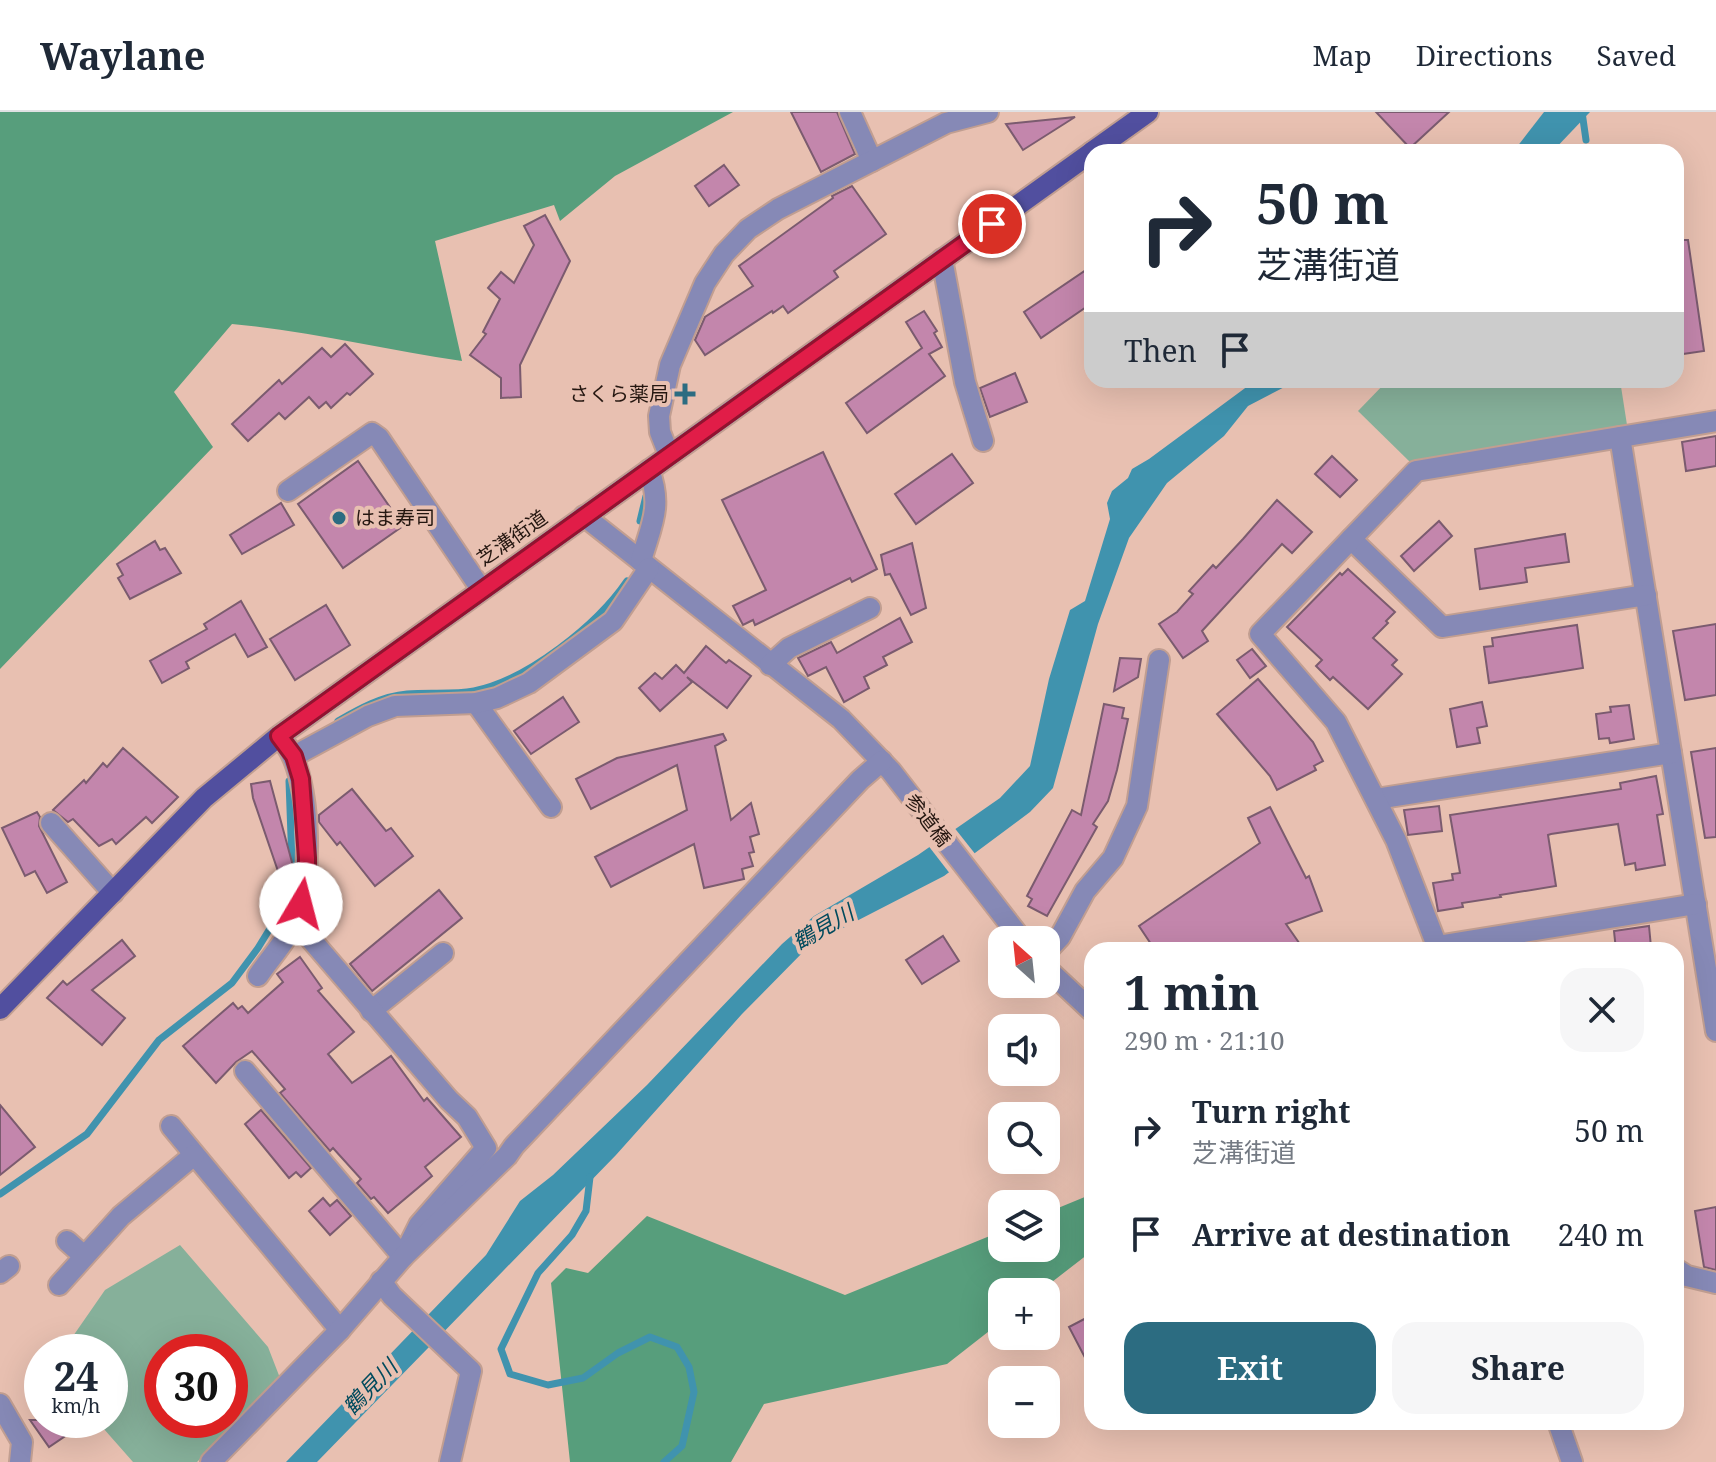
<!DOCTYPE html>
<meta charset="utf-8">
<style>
body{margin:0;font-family:"Noto Serif","Noto Sans JP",serif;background:#f6f6f7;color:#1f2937;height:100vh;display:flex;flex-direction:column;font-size:30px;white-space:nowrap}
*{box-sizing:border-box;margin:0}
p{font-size:26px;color:#747a83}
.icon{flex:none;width:44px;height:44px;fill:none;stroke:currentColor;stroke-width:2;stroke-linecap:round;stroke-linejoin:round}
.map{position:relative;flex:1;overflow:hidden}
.details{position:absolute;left:1084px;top:830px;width:600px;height:488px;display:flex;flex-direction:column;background:#fff;border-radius:24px;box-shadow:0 8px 32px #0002}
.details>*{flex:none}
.top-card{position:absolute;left:1084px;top:32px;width:600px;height:244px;border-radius:24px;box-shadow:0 8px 32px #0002;background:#fff;color:#1f2937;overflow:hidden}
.needle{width:52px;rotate:333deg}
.fabs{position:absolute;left:988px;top:814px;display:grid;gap:16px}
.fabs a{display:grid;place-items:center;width:72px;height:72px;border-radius:16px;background:#fff;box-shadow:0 8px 32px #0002;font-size:40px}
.speed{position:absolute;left:24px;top:1222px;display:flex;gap:16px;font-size:40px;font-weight:700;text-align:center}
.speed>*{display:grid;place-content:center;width:104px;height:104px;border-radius:50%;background:#fff;box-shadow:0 8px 32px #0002;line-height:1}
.speed small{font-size:20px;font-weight:400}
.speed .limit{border:12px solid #d22;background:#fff;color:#111}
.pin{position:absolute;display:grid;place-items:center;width:68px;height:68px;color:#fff;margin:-34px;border:4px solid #fff;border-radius:50%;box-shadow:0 2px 8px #0007}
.me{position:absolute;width:88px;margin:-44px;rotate:8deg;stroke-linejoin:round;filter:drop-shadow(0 0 6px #0008)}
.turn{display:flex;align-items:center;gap:28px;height:168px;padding:0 40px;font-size:36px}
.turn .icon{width:104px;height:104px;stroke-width:2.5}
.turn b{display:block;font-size:56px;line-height:68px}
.then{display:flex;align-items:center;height:76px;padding:0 40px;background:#0003;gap:16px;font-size:30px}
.round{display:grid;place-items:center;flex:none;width:84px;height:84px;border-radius:24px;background:#f6f6f7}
.headline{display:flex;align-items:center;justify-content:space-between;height:136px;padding:0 40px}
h1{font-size:48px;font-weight:700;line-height:60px}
.action{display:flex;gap:16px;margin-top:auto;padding:16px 40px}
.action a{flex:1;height:92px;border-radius:24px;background:#2c6c81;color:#fff;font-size:32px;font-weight:700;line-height:92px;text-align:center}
.action a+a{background:#f6f6f7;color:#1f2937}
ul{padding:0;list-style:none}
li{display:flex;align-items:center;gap:24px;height:104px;padding:0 40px}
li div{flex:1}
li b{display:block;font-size:30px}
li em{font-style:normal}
header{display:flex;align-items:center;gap:48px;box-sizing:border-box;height:112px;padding:0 40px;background:#fff;border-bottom:2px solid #e0e1e3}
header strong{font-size:38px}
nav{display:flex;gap:44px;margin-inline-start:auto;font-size:28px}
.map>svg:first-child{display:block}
.green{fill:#86b09a;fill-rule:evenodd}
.forest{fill:#579e7c}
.water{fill:#4093ae}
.pier{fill:#e8c0b1}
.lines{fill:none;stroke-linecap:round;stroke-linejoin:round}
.stream{stroke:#4093ae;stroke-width:7}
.building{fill:#c386ac;stroke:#7b5b6f;stroke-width:2}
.minor-casing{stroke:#c19e91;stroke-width:24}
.major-casing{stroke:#c19e91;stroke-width:24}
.minor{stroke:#8689b6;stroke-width:20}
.major{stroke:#514f9f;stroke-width:20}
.route-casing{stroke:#92132f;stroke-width:20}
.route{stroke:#e11d48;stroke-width:14}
.poi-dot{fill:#2c6c81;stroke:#e8c0b1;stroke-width:3}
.labels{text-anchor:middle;stroke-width:8;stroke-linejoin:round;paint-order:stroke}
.poi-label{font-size:20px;fill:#241610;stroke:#e8c0b1;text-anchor:end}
.street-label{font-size:20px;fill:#241610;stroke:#e8c0b1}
.water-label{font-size:22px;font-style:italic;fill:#004a5d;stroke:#e8c0b1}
</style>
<header>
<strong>Waylane</strong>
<nav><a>Map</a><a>Directions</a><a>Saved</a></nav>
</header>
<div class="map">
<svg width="1716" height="1350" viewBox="0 0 1716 1350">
<rect width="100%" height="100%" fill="#e8c0b1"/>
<g class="green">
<polygon points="1388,268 1620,268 1627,313 1410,350 1358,299"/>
<path d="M180 1133 268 1235 280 1266 197 1350H133L96 1308H110V1240H62L105 1178ZM162 1240H230V1308H162Z"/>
</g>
<g class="forest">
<path d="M0 0H733L615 64 560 109 554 93 435 129 462 249C385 238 310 219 232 212L174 280 213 335 0 557Z"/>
<polygon points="1092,1082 1092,1139 1039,1180 1002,1180 1002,1209 947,1252 764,1292 731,1350 570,1350 551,1171 566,1156 588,1161 647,1104 845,1183 1002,1119 1002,1136 1046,1136 1046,1101"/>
</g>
<g class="water">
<polygon points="1544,0 1590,0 1552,40 1513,40"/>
<polygon points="1256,268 1298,268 1248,294 1224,324 1167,371 1129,426 1098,512 1053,676 1030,700 944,764 810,833 742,902 616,1043 317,1350 286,1350 486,1143 520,1089 553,1063 647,973 782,832 814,804 918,743 1000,686 1030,654 1049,567 1070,498 1085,489 1110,407 1107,391 1112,379 1128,366 1132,357 1149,347"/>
</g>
<polygon class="pier" points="953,714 976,743 951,763 927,732"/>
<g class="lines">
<g class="stream">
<polyline points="1582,0 1586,28"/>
<polyline points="640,409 646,384"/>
<path d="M338 609C359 597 382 584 407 582 429 580 452 583 474 579 528 568 597 513 627 469"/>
<polyline points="590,1065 586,1099 572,1123 538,1161 501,1237 510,1262 548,1273 583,1266 618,1241 650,1225 677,1235 689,1255 694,1280 682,1334 664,1350"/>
<polyline points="0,1082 87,1022 159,928 232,871 258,836 293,779 289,669"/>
</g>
</g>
<g class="building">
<polygon points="791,0 837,0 855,42 821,60"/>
<polygon points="1376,0 1449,0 1410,36"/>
<polygon points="1075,5 1023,38 1006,12"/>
<polygon points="724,53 739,73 709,94 695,74"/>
<polygon points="852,74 886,122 834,159 838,165 788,201 783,194 773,201 772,199 705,243 695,228 705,205 753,174 739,154 833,86 832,84"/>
<polygon points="545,103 570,149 520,253 521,285 501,286 501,266 470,243 486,222 483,220 500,187 488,176 501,160 514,171 534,133 524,114"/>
<polygon points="1676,128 1688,128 1704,239 1676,243"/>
<polygon points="1092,154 1092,191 1041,226 1024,200"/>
<polygon points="924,199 937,219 934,221 942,235 929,242 945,264 867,321 846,291 922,236 906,210"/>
<polygon points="345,232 373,262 350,283 347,281 331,296 326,290 319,296 309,285 285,307 279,301 248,329 232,312 279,268 282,272 322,236 331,245"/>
<polygon points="1015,261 1027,290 990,305 980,276"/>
<polygon points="1716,324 1716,354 1686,359 1682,330"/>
<polygon points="823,340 877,457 852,470 850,466 755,513 753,508 743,513 733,494 766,478 722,388"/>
<polygon points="952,342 973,371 916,412 895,382"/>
<polygon points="1332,344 1357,368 1340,385 1315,362"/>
<polygon points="358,349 403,414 343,456 298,392"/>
<polygon points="1277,388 1312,420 1292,441 1282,432 1202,519 1208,529 1183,546 1159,512 1177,500 1193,482 1189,479 1213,453 1216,456 1243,427"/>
<polygon points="281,391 294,413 242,442 230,423"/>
<polygon points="1439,409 1452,424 1414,459 1401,444"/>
<polygon points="1565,422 1569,450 1525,456 1527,470 1480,477 1475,437"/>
<polygon points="155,429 160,438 165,436 181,461 130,487 118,466 123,463 117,452"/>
<polygon points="912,431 926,496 911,503 890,462 885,463 881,443"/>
<polygon points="1348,457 1395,500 1386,509 1388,511 1373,526 1397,548 1392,553 1402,562 1368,597 1333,565 1330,568 1316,554 1322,548 1287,515 1340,461 1342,463"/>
<polygon points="241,489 267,535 248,545 235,522 186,550 189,556 162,571 150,549 207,517 204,512"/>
<polygon points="326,493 350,533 295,568 270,527"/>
<polygon points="900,506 912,530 883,545 887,553 864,565 869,576 844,590 826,555 808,564 798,546 831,530 837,541"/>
<polygon points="1716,512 1716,583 1685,588 1673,519"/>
<polygon points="1577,513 1583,556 1489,571 1484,535 1493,534 1492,526"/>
<polygon points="706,534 726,551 729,548 751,564 727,596 687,565 692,570 660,599 639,576 655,561 662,567 676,553 684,561"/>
<polygon points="1252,537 1266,554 1250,566 1237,548"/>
<polygon points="1120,546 1141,547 1138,565 1114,579"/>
<polygon points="1258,567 1313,630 1323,649 1314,654 1316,658 1277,678 1270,664 1217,602"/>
<polygon points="563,585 579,610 531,642 514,619"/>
<polygon points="1482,590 1487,614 1477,616 1480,631 1457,635 1450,597"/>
<polygon points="1104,592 1124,596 1122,606 1128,607 1117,658 1108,689 1093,712 1097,715 1047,804 1028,794 1032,787 1027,784 1072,698 1081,703"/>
<polygon points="1629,593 1634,627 1610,631 1609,626 1599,627 1596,602 1611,600 1610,595"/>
<polygon points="723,622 726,628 715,634 731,708 751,691 759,722 750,725 754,740 749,741 753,754 742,757 744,767 704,776 694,732 611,775 595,745 687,698 677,653 591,697 576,667 617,646"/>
<polygon points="123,636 178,685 152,711 146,705 116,732 112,727 99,734 73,707 68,710 53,698 84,668 86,671 103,651 107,655"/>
<polygon points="1716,636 1716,725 1705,726 1691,640"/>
<polygon points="1656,664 1663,702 1657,703 1665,753 1636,758 1635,751 1625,753 1618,712 1551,722 1548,723 1556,774 1500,783 1501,785 1462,791 1463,795 1438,799 1433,771 1453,768 1452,762 1460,761 1450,703 1621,677 1620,671"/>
<polygon points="270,669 293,754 292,764 281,768 253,686 251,672"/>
<polygon points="352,677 386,719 391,716 413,744 375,774 340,730 337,733 319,710 319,703"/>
<polygon points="1439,694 1442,719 1408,723 1404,698"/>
<polygon points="1270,695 1306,766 1309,764 1322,799 1286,812 1304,838 1155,838 1139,814 1260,731 1248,706"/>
<polygon points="37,700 40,705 39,714 67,770 47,781 35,759 25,764 2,716"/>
<polygon points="439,778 462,806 372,879 350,852"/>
<polygon points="1649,814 1651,835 1616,838 1614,819"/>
<polygon points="943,824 959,849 922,872 906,848"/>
<polygon points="122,828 135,844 92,878 125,906 102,933 47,886 63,869 67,873"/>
<polygon points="300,845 322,876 318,879 354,920 328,942 352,971 391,944 424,989 427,986 461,1025 425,1055 432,1064 388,1101 374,1085 371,1087 357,1071 361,1067 333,1036 330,1039 280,981 285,977 252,939 236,950 216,971 183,934 233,891 238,897 242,894 248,901 283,870 277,862"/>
<polygon points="0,993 35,1035 0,1063"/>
<polygon points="261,998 311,1056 301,1065 296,1060 289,1066 245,1012"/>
<polygon points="323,1086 330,1094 337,1088 351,1104 330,1123 309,1099"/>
<polygon points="1716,1095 1716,1158 1704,1155 1695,1099"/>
<polygon points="1092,1203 1092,1259 1069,1215"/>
<polygon points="30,1308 89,1308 49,1335"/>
</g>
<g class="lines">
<defs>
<g id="minor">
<polyline points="850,0 872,49"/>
<polyline points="942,147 965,270 983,329"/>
<polyline points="1620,325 1716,919"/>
<polyline points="669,343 660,320 659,304 670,253 705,171 724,142 748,117 778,97 946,11 988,0"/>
<polyline points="288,379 372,321 379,326 481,477"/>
<polyline points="584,404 841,607 891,659 1022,828"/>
<polyline points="1351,427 1442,515 1646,483"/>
<path d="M641 449C651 413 663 395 649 358"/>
<polyline points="770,553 789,536 870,496"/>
<polyline points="476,591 551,695"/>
<polyline points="294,644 368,604 395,594 476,591 497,586 529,571 613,509 649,456"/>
<polyline points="1376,687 1671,641"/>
<polyline points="51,711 113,781"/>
<polyline points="1696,792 1437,834 1396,728 1336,610 1260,522 1416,359 1716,309"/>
<polyline points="1046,840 1060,825 1085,779 1113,746 1137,694 1159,548"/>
<polyline points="1046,856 1092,899"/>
<path d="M258 864C270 846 288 827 296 808 313 769 311 667 286 633"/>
<polyline points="371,899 443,841"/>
<polyline points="245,959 403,1145 419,1113 486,1036 467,1005 449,988 296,810"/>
<polyline points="171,1014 340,1218"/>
<polyline points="67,1129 84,1144"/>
<polyline points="1676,1157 1687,1164 1716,1171"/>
<polyline points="0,1161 9,1154"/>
<polyline points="381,1169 392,1184 471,1259 450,1350"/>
<polyline points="59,1173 121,1104 194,1043"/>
<polyline points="0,1292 22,1330 20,1350"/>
<polyline points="1558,1310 1572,1350"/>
<polyline points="211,1350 340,1218 403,1145 507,1044 514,1034 860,668 882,649"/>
</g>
<g id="major">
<polyline points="1092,40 1148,0"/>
<polyline points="0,897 204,686 279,624 1092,40"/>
</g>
</defs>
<use href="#minor" class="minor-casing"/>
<use href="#major" class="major-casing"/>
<use href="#minor" class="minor"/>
<use href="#major" class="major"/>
</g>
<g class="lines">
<defs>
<polyline id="route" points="301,792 307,774 307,746 301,667 294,644 279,624 992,112"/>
</defs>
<use href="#route" class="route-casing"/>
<use href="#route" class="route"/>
</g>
<g class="poi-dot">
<path d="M681 270h8v8h8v8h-8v8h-8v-8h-8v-8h8z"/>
<circle cx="339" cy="406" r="8"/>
</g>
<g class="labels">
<g class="poi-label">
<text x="669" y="289">さくら薬局</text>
<text x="355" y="413" text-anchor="start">はま寿司</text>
</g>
<g class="street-label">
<text transform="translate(512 426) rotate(-35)" y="7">芝溝街道</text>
<text transform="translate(928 708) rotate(52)" y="7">参道橋</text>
</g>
<g class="water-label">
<text transform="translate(823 815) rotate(-30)" y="8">鶴見川</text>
<text transform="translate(370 1275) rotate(-46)" y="8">鶴見川</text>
</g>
</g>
</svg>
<div class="fabs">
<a><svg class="needle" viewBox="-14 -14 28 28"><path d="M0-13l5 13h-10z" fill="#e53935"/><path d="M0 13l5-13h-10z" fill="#747a83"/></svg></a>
<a><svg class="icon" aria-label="sound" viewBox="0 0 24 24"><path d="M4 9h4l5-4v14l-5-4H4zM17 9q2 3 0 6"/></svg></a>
<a><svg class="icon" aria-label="search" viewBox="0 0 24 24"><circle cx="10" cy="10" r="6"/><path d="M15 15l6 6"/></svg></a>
<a><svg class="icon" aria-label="layers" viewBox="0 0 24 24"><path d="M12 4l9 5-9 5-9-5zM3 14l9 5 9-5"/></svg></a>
<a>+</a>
<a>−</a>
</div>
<div class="speed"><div>24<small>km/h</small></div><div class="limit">30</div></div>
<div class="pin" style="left:992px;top:112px;background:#d93025"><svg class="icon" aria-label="arrive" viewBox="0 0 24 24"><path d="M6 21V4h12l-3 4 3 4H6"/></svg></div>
<svg class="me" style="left:301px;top:792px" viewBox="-20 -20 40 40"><circle r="19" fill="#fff"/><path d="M0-13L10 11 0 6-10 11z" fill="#e11d48"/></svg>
<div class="top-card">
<div class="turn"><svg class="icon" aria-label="right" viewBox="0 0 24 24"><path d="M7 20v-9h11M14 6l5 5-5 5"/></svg><div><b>50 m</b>芝溝街道</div></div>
<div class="then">Then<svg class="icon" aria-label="arrive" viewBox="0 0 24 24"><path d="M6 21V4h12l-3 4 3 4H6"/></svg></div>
</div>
<section class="details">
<div class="headline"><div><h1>1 min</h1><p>290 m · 21:10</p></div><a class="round"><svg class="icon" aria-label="close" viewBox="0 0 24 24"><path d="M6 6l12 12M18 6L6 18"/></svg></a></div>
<ul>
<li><svg class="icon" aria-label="right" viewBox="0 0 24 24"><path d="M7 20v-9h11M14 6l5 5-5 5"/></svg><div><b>Turn right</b><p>芝溝街道</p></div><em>50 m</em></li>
<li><svg class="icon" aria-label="arrive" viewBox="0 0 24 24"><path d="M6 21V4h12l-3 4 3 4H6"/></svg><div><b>Arrive at destination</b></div><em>240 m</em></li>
</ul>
<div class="action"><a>Exit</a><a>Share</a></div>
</section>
</div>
